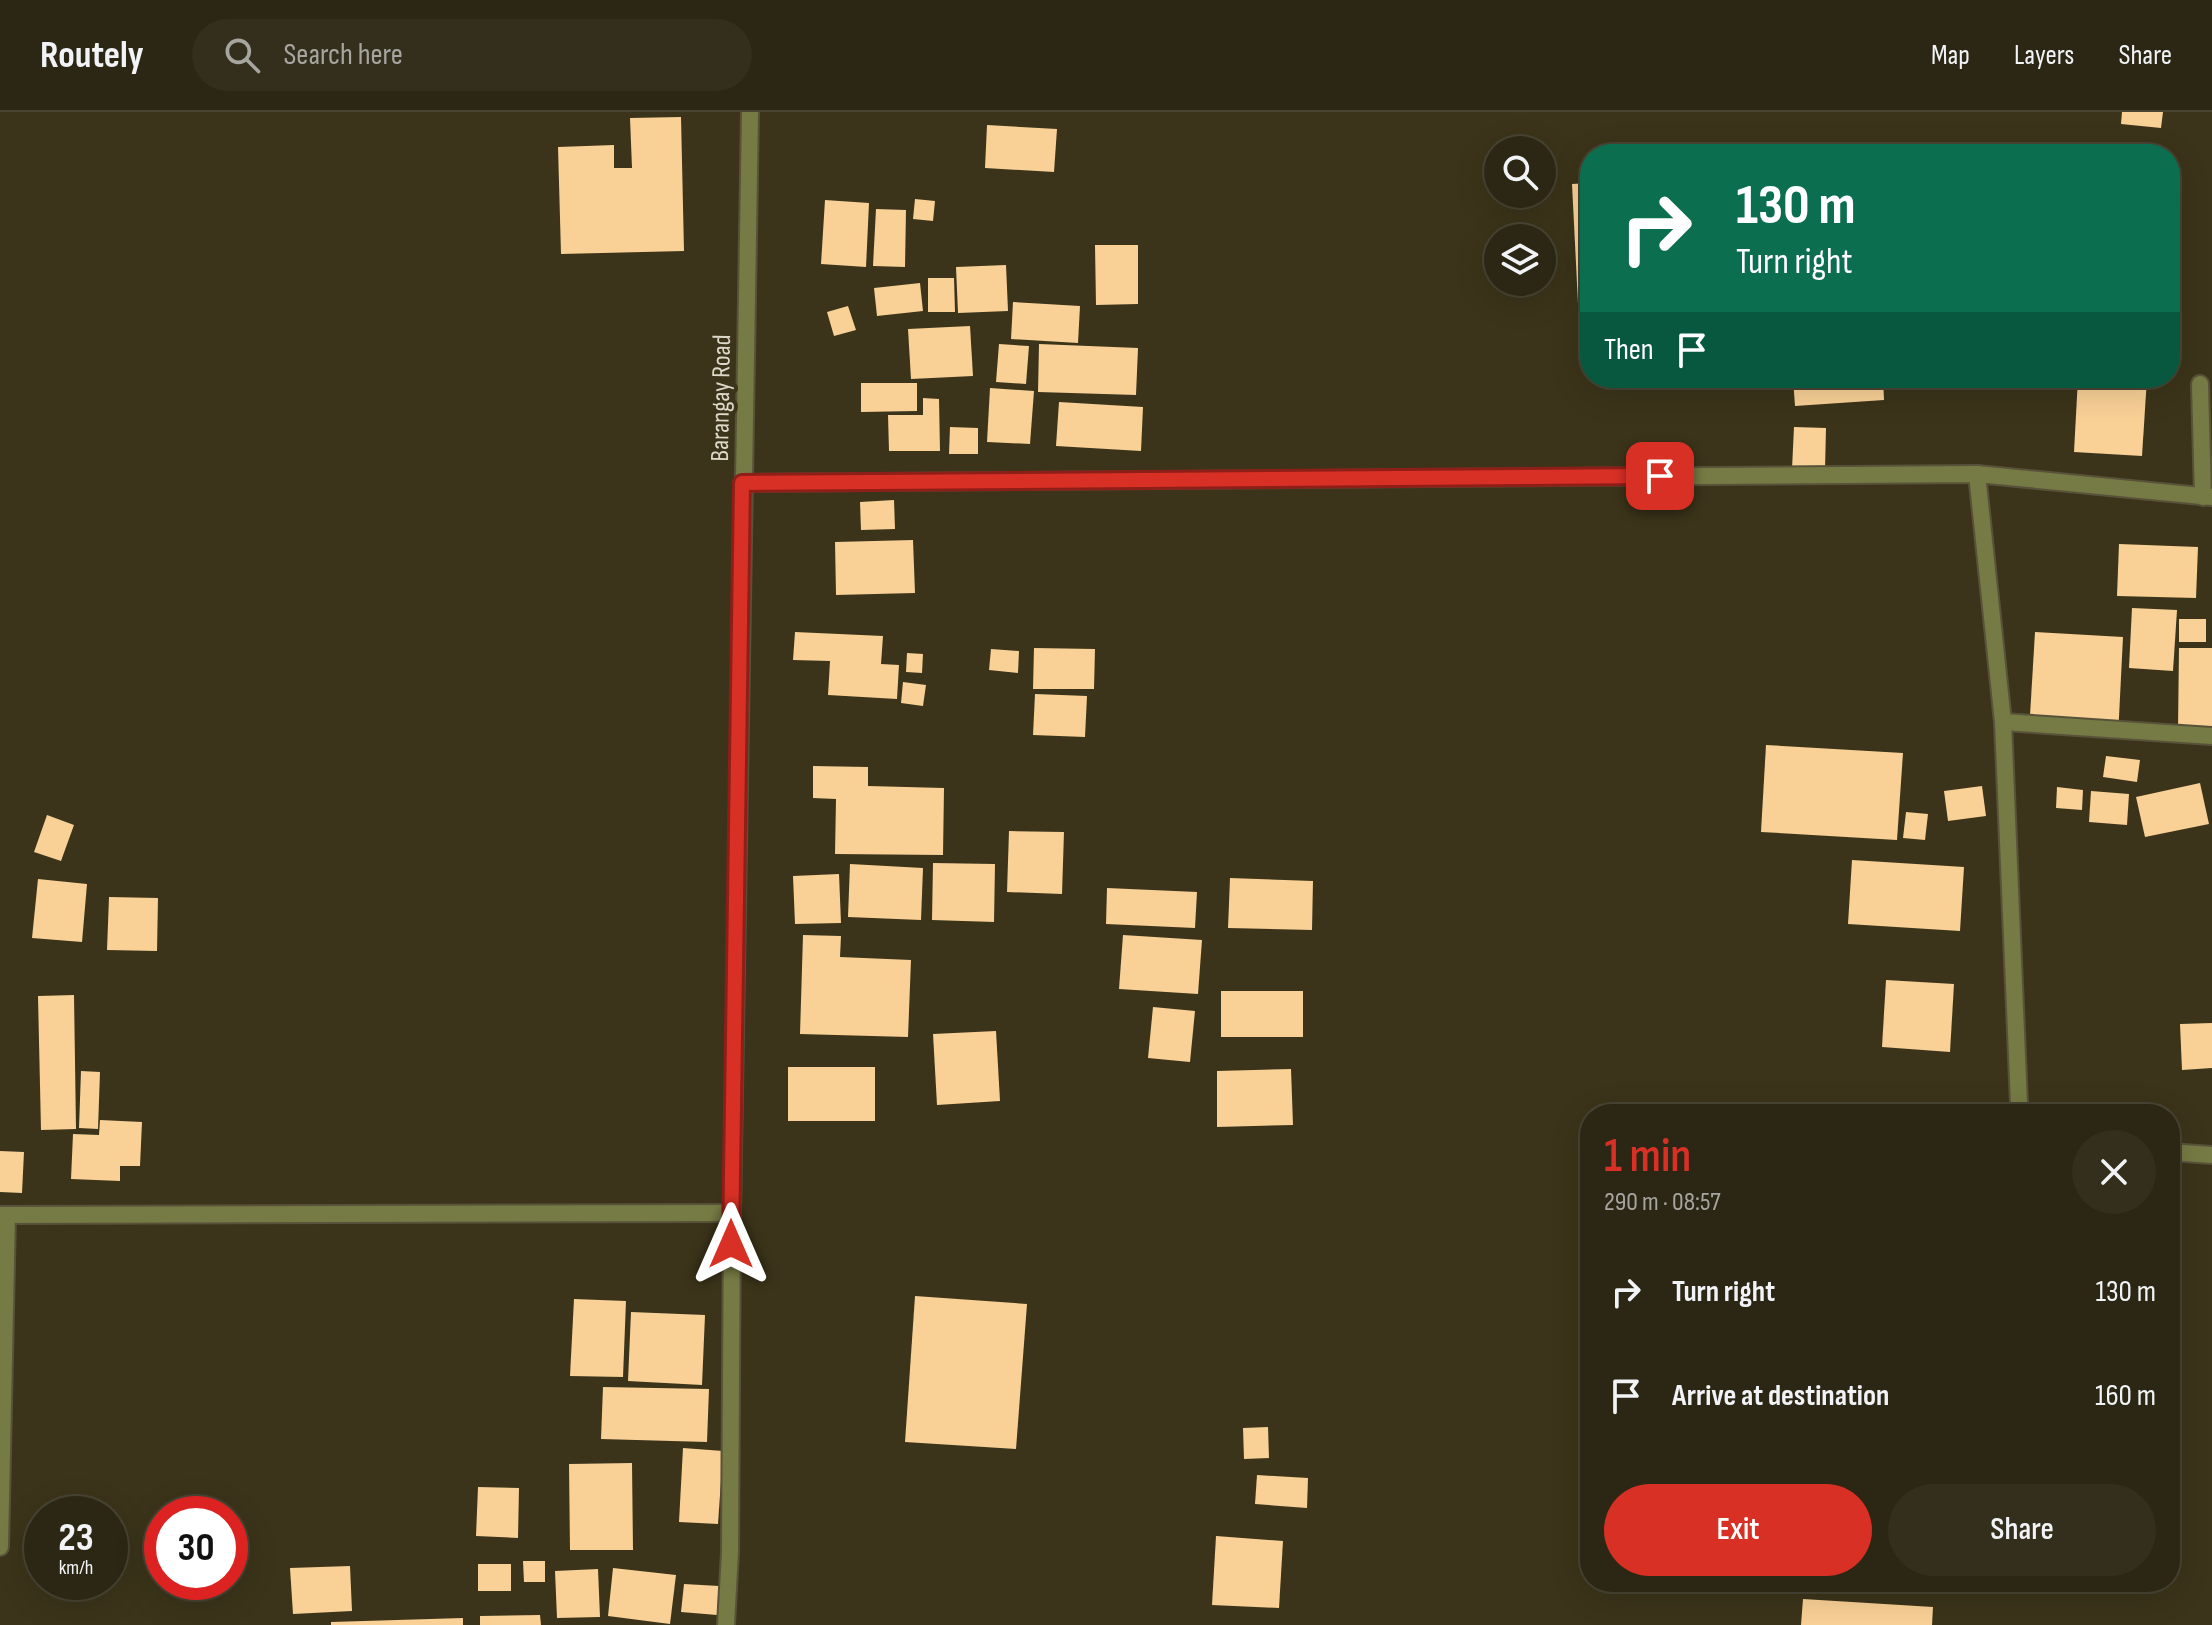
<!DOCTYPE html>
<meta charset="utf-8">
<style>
body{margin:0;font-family:"Sofia Sans Condensed",sans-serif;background:#342f1d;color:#f1f3f6;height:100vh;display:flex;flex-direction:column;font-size:30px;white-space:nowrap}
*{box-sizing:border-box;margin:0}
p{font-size:26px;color:#a6a5a0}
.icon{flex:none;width:44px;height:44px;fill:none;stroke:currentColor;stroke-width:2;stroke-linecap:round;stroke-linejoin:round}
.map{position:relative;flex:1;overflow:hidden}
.details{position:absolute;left:1580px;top:992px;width:600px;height:488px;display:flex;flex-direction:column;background:#2c2714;border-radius:32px;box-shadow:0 8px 32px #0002,0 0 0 2px #484434}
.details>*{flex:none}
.hud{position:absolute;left:1580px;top:32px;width:600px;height:244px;border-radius:32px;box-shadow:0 8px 32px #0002,0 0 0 2px #484434;background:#0b6e4f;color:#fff;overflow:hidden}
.fabs{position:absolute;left:1484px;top:24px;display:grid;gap:16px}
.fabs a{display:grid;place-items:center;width:72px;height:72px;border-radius:50%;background:#2c2714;box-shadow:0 8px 32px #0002,0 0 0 2px #484434;font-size:40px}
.speed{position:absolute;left:24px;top:1384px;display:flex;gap:16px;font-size:40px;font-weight:700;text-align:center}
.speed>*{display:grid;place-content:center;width:104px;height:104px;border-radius:50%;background:#2c2714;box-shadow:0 8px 32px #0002,0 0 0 2px #484434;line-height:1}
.speed small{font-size:20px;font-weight:400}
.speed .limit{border:12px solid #d22;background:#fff;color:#111}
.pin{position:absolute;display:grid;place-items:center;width:68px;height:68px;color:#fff;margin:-34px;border-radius:16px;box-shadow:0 4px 12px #0006}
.me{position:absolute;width:88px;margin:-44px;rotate:0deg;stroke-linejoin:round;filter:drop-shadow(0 0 6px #0008)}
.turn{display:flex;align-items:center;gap:28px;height:168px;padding:0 24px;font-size:36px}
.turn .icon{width:104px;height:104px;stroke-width:2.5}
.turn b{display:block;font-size:56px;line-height:68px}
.then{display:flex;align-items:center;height:76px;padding:0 24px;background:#0003;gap:16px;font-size:30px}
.round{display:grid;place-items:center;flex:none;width:84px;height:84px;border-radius:42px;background:#342f1d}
.overview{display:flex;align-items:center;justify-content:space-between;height:136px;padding:0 24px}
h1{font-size:48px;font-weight:600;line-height:60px;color:#d93025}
.button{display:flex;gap:16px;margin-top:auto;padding:16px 24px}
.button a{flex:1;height:92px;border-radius:48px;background:#d93025;color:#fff;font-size:32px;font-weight:600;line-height:92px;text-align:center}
.button a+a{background:#342f1d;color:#f1f3f6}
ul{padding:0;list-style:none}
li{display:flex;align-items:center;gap:24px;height:104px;padding:0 24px}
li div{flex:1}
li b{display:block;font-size:30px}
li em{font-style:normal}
header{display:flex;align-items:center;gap:48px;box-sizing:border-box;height:112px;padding:0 40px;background:#2c2714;border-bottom:2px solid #484434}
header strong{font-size:38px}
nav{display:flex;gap:44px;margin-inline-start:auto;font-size:28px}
.search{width:560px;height:72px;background:#342f1d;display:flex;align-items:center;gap:20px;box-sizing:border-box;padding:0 28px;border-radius:44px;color:#a6a5a0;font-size:30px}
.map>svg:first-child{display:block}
.building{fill:#f9d096}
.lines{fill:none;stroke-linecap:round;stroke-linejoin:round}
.lane-casing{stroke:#58523a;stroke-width:20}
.street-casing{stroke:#58523a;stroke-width:20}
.lane{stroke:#767a44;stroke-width:16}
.street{stroke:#767a44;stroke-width:16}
.route-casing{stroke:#8d1f18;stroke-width:20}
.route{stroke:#d93025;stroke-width:14}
.labels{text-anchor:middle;stroke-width:8;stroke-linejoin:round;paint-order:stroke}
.street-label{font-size:26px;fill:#ddd9ca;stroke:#3b341a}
</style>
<header>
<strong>Routely</strong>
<div class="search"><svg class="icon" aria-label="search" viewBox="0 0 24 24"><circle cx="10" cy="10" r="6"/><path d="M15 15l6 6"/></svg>Search here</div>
<nav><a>Map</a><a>Layers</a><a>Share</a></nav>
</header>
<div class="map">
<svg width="2212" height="1513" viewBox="0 0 2212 1513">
<rect width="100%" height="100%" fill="#3b341a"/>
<g class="building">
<polygon points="2122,0 2163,0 2161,16 2121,12"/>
<polygon points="681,5 684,139 561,142 558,35 614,33 614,56 632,56 630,6"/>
<polygon points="987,13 1057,17 1054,60 985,56"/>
<polygon points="1590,71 1590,210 1579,211 1572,72"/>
<polygon points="915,87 935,89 933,109 913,107"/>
<polygon points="825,88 869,91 866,155 821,152"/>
<polygon points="876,97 906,98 905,155 873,154"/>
<polygon points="1095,133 1138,133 1138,192 1096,193"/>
<polygon points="1006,153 1008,199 958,201 956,155"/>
<polygon points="928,166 954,166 955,200 928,200"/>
<polygon points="920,171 923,199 877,204 874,176"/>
<polygon points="1013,190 1080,194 1078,231 1011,227"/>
<polygon points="848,194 856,218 834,224 827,200"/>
<polygon points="970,214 973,264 911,267 908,217"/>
<polygon points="999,232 1029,234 1026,272 996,270"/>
<polygon points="1039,232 1138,236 1136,283 1038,280"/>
<polygon points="1793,266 1883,266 1884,288 1795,294"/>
<polygon points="2078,266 2147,266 2142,344 2074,340"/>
<polygon points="861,271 917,271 917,299 861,300"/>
<polygon points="990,276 1034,279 1030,332 987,330"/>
<polygon points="923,286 939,287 940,339 889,339 888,303 923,303"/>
<polygon points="1059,290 1143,295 1141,339 1056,334"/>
<polygon points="950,315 978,316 978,342 949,342"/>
<polygon points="1794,315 1826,316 1825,358 1792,357"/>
<polygon points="894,388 895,417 861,418 860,390"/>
<polygon points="913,428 915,481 836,483 835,430"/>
<polygon points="2119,432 2198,435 2196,486 2117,484"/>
<polygon points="2132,496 2177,498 2173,559 2129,556"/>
<rect x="2179" y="507" width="27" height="23"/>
<polygon points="795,520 883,524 881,552 899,553 897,587 828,583 830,549 793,548"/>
<polygon points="2035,520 2123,525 2118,625 2029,620"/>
<polygon points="1034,536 1095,537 1094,577 1033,577"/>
<polygon points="2179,536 2212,536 2212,617 2178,617"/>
<polygon points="991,537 1019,539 1018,561 989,558"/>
<polygon points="907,541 923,542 922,561 906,560"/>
<polygon points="903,570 926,573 923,594 901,591"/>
<polygon points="1035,582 1087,584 1085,625 1033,623"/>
<polygon points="1766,633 1903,641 1897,728 1761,720"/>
<polygon points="2106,644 2140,648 2137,670 2103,665"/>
<polygon points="813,654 868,655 868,674 944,676 943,743 835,742 836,687 813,686"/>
<polygon points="2200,671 2209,712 2145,725 2136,685"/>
<polygon points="1982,674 1986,704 1948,709 1944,679"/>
<polygon points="2057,675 2083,678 2082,698 2056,696"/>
<polygon points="2091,679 2129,682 2127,713 2089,710"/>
<polygon points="1906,700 1928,702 1925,728 1903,726"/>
<polygon points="47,703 74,713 61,749 34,740"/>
<polygon points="1009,719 1064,720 1062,782 1007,780"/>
<polygon points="1852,748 1964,755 1960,819 1848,812"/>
<polygon points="933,751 995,752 994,810 932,808"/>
<polygon points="850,752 923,756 921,808 848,805"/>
<polygon points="839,762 841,811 795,812 793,764"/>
<polygon points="1230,766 1313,769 1312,818 1228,816"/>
<polygon points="38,767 87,772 82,830 32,826"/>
<polygon points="1107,776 1197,780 1195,816 1106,812"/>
<polygon points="109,785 158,786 157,839 107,838"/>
<polygon points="803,823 841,824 840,845 911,848 908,925 800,922"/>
<polygon points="1123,823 1202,828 1198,882 1119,877"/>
<polygon points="1886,868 1954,872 1950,940 1882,935"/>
<rect x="1221" y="879" width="82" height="46"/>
<polygon points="74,883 76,1017 41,1018 38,884"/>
<polygon points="1153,895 1195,899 1190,950 1148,946"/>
<polygon points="2212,911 2212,956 2182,958 2180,912"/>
<polygon points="996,919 1000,989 937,993 933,922"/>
<rect x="788" y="955" width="87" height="54"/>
<polygon points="1291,957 1293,1013 1217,1015 1217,959"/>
<polygon points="81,959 100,960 98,1017 79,1016"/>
<polygon points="100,1008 142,1010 140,1054 120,1054 120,1069 71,1067 73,1022 99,1023"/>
<polygon points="0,1039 24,1040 22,1081 0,1080"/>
<polygon points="915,1184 1027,1192 1016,1337 905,1330"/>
<polygon points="574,1187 626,1189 623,1265 570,1264"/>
<polygon points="631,1200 705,1203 702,1273 628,1269"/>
<polygon points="603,1275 709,1277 707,1330 601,1327"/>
<polygon points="1268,1315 1269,1346 1244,1347 1243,1316"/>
<polygon points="683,1336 723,1339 718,1412 679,1410"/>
<polygon points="632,1351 633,1438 570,1438 569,1352"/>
<polygon points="1257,1363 1308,1366 1307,1396 1255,1392"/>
<polygon points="478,1375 519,1376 518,1426 476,1424"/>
<polygon points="1216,1424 1283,1429 1279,1496 1212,1493"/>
<polygon points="523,1449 545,1449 545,1470 524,1470"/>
<rect x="478" y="1452" width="33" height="27"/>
<polygon points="350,1454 352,1499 293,1502 290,1456"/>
<polygon points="613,1456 676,1463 670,1512 608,1504"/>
<polygon points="598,1457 600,1505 557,1506 555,1459"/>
<polygon points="684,1472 719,1474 717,1503 681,1500"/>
<polygon points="1803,1487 1933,1495 1932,1513 1801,1513"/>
<polygon points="540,1503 541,1513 480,1513 480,1504"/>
<polygon points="463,1506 463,1513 331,1513 331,1510"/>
</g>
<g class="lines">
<defs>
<g id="lane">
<polyline points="2200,272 2203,385"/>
<polyline points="0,1435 7,1103"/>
</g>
<g id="street">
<polyline points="1977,362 2003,610 2019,992 2026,1002"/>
<polyline points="742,371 1977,362 2212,385"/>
<polyline points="2003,610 2212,624"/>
<polyline points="2170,1040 2212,1043"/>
<polyline points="0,1103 732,1101"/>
<polyline points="726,1513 730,1440 732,1101 750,0"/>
</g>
</defs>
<use href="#lane" class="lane-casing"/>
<use href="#street" class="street-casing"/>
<use href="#lane" class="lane"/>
<use href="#street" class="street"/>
</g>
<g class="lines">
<defs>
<polyline id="route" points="731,1132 742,371 1660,364"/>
</defs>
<use href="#route" class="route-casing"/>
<use href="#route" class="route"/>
</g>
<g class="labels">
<g class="street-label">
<text transform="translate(720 286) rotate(-89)" y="9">Barangay Road</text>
</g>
</g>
</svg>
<div class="fabs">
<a><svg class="icon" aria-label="search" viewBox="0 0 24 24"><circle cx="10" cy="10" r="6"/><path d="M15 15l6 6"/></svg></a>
<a><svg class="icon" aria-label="layers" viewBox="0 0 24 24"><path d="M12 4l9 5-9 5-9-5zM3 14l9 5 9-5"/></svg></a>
</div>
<div class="speed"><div>23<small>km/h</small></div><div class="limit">30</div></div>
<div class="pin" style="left:1660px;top:364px;background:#d93025"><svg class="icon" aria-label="arrive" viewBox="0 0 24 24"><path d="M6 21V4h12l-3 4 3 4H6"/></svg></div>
<svg class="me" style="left:731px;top:1132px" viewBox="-20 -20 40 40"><path d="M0-17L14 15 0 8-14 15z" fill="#d93025" stroke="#fff" stroke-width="4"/></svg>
<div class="hud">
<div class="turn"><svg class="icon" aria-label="right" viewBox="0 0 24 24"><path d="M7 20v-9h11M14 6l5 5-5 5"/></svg><div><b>130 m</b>Turn right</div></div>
<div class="then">Then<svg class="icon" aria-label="arrive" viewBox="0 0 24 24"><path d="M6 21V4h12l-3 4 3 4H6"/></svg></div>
</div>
<section class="details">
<div class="overview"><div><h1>1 min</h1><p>290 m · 08:57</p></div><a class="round"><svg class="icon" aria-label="close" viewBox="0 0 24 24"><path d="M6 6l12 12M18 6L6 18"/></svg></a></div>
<ul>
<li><svg class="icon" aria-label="right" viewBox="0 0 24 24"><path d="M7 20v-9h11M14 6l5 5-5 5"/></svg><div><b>Turn right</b></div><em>130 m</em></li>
<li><svg class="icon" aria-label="arrive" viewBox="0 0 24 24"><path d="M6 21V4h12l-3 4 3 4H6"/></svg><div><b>Arrive at destination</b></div><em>160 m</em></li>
</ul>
<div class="button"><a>Exit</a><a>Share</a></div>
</section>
</div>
